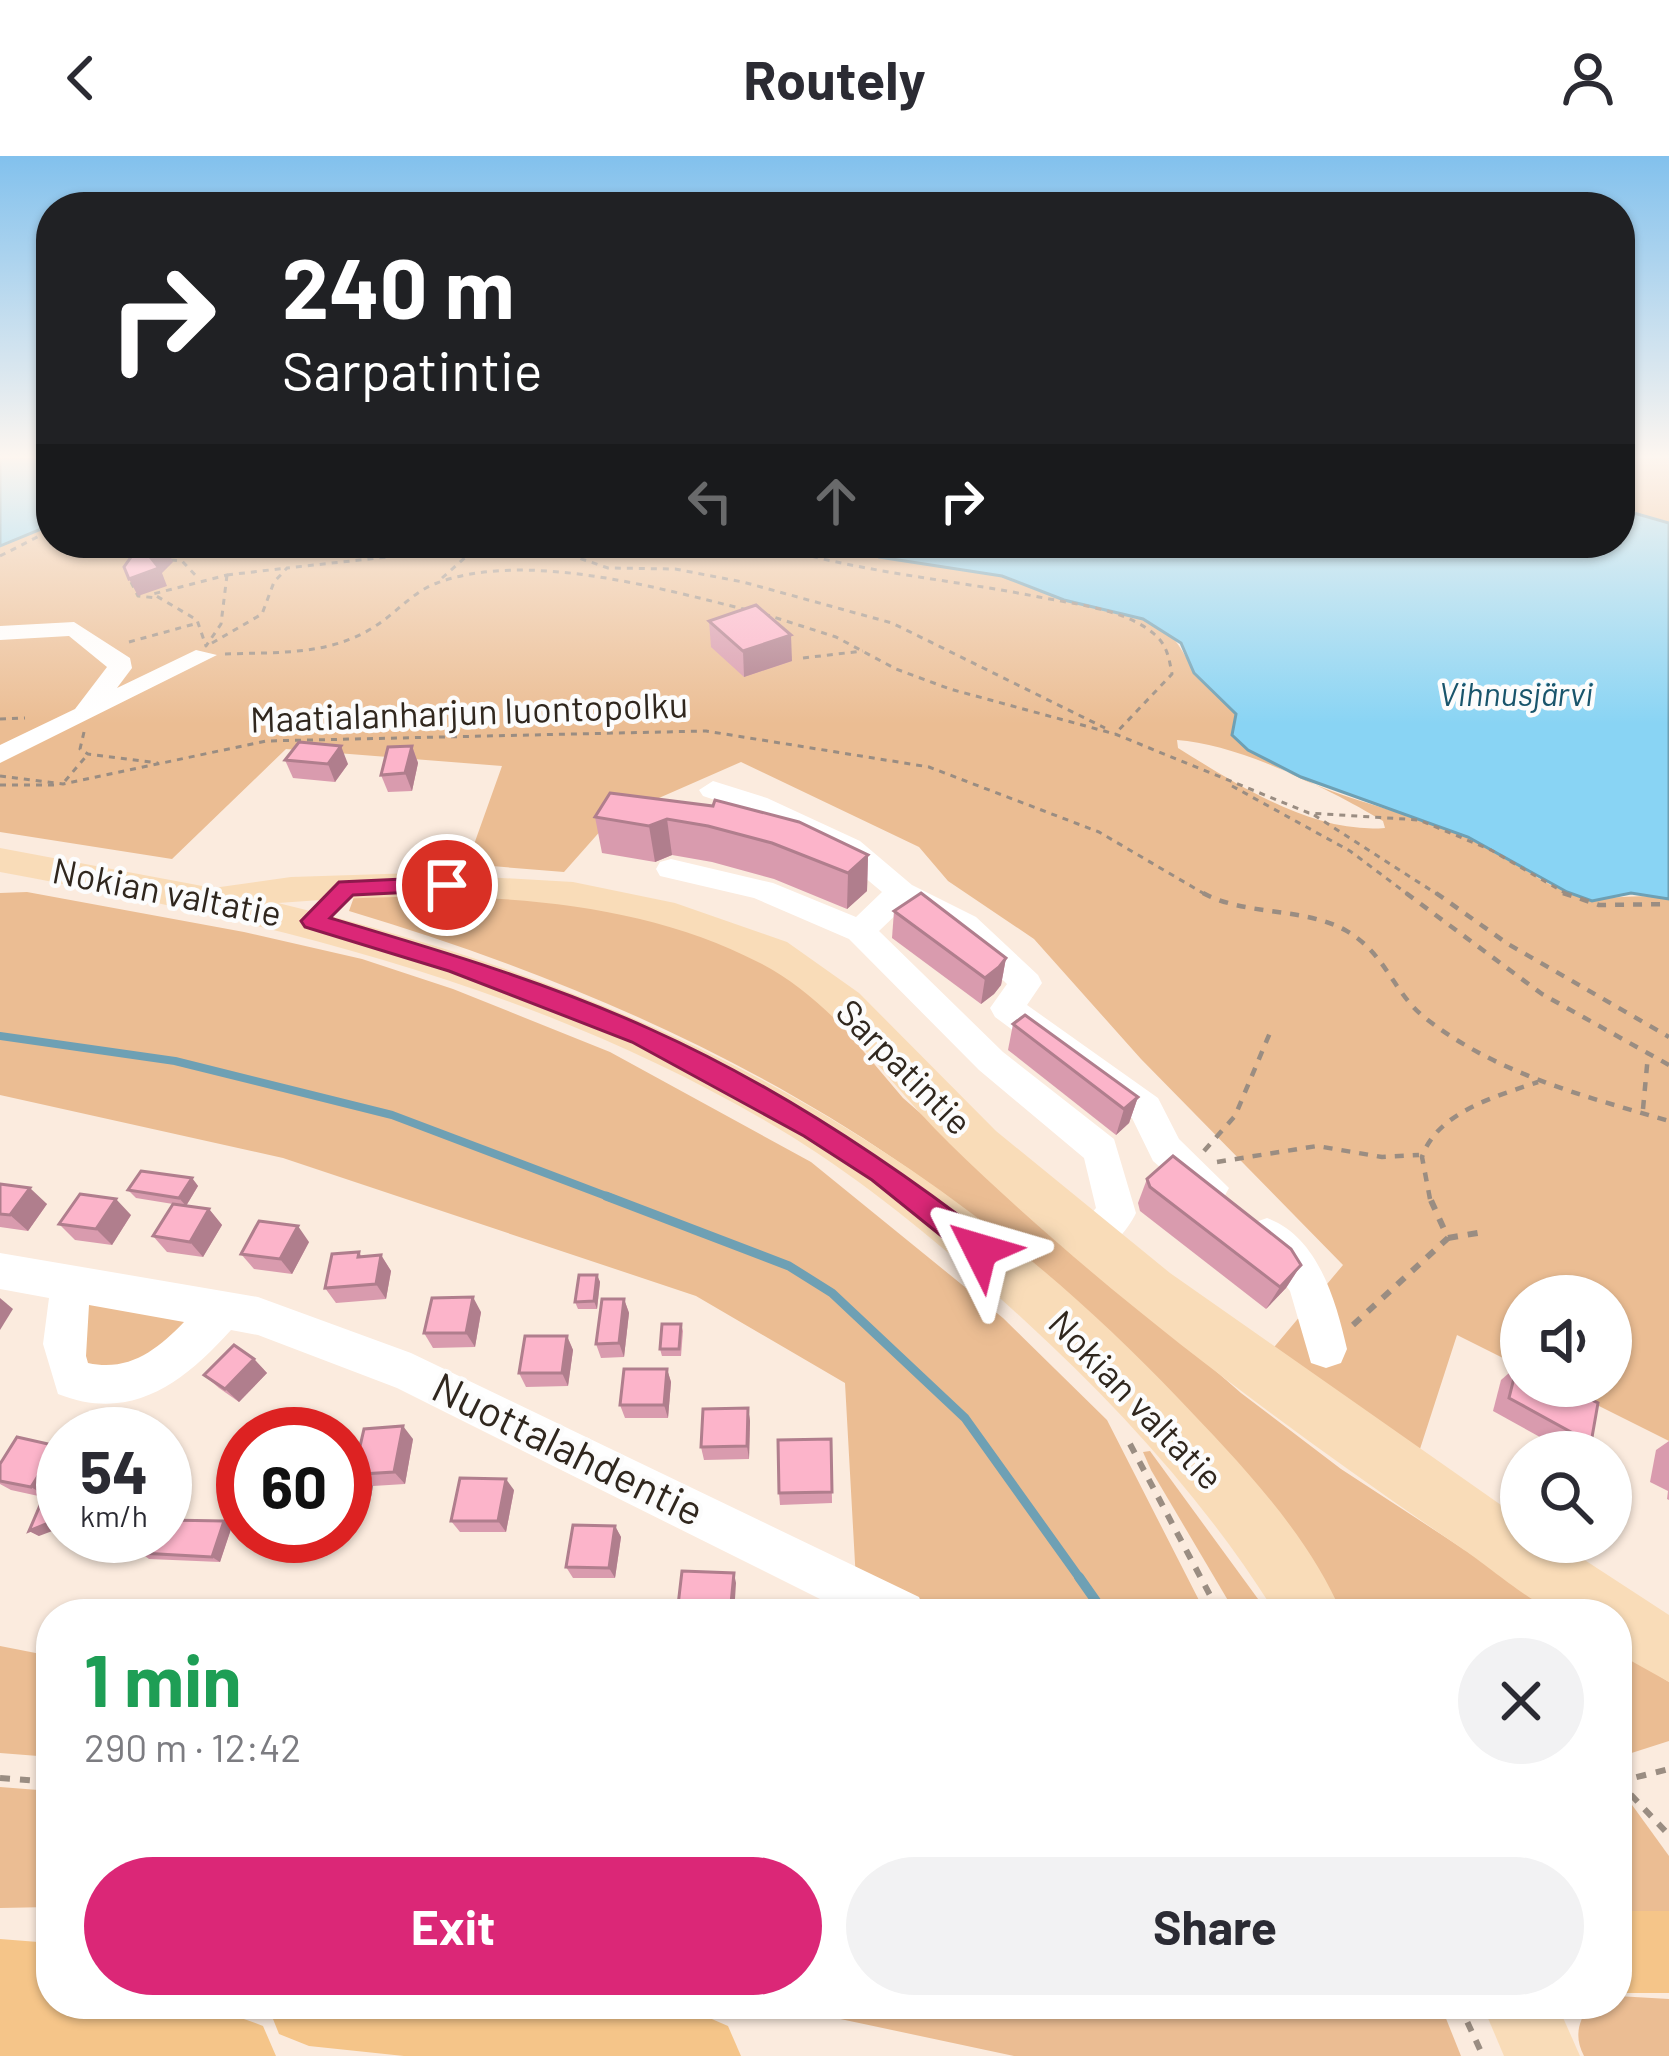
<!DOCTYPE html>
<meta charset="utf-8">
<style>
body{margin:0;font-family:Barlow,sans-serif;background:#f2f2f3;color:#2b2b33;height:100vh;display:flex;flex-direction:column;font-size:45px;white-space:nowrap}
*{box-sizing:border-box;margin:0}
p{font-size:39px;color:#7c7c81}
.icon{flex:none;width:66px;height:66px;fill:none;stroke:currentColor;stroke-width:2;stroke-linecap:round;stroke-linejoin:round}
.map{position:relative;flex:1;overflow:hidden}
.details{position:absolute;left:36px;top:1443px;width:1596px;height:420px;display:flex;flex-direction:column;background:#fff;border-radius:48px;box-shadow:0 3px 9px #0004}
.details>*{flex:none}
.top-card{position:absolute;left:36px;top:36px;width:1599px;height:366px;border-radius:48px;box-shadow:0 3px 9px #0004;background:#202124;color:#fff;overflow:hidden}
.controls{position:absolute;left:1500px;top:1119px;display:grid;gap:24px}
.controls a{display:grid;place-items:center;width:132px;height:132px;border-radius:50%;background:#fff;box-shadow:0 3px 9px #0004;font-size:60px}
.speed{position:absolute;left:36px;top:1251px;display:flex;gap:24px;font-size:60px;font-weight:700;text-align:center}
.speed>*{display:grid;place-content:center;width:156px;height:156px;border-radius:50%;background:#fff;box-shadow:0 3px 9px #0004;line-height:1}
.speed small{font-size:30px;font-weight:400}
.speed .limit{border:18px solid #d22;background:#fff;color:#111}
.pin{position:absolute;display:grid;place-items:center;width:102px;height:102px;color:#fff;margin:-51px;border:6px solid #fff;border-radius:50%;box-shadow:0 3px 12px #0007}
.me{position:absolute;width:132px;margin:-66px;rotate:310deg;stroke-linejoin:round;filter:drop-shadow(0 0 9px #0008)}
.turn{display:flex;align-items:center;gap:42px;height:252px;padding:0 48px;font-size:54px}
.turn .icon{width:156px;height:156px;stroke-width:2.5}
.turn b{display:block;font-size:84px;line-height:102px}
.lanes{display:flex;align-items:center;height:114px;padding:0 48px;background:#0003;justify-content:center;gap:60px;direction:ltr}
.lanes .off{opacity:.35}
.round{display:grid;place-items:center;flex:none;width:126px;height:126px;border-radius:63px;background:#f2f2f3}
.summary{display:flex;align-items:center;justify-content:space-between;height:204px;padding:0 48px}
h1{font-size:72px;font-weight:700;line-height:90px;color:#1e9e55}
.primary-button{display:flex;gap:24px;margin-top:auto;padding:24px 48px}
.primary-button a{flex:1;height:138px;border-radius:72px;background:#db2777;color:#fff;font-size:48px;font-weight:700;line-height:138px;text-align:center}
.primary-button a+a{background:#f2f2f3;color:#2b2b33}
header{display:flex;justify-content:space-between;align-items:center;height:156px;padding:0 48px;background:#fff;font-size:54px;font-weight:700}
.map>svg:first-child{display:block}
.green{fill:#ebbd93;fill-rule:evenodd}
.water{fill:#89d4f4;stroke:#6ea0b4;stroke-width:3}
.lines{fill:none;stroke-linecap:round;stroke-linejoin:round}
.stream-far2{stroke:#6ea0b4;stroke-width:8}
.stream-far1{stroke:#6ea0b4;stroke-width:9}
.stream{stroke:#6ea0b4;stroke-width:10}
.path-far2{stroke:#9a8d82;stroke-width:3;stroke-dasharray:6 6;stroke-linecap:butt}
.path-far1{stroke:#9a8d82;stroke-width:4.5;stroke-dasharray:9 9;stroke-linecap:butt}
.path{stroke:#9a8d82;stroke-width:6;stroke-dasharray:10 10;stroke-linecap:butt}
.minor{fill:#fff;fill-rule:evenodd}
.major{fill:#f9dcb8;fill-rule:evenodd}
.highway{fill:#f5c589;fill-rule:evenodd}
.wall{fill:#d99bae}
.shaded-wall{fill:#b07e8d}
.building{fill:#fcb4ca;stroke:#b07e8d;stroke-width:3}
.route{fill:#db2777;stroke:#8e194d;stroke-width:3}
.labels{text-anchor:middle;stroke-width:9;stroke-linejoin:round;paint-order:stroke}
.far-water-label{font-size:33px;font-style:italic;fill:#19556c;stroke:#fcfcfc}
.street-label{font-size:36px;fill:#30271e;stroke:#fcfcfc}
.near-street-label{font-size:42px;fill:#30271e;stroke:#fcfcfc}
</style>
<header><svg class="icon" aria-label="back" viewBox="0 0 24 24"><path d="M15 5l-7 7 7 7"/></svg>Routely<svg class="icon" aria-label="person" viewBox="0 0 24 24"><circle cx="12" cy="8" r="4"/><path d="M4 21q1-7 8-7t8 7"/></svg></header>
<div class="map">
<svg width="1669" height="1900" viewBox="0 0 1669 1900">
<rect width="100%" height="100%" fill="#fbebde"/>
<g class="green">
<polygon points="1620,302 1669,302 1669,367 1620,353"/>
<path d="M51 368V387H798L820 396 851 388 879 401 1015 423 1064 444 1137 461 1163 473C1180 486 1183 498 1194 514 1205 531 1221 544 1236 558L1233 574C1283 637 1402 650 1473 683 1506 698 1536 726 1570 737 1605 748 1634 735 1669 743V1285L1559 1230H1611V1140H1521V1211L1457 1179 1419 1296 1270 1196 1343 1109 1141 903 1034 783 948 725 919 691 741 606 611 663 564 716 467 708 502 610 286 593 172 703 0 676V390ZM1177 584C1238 588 1330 633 1383 665L1385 672C1313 678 1238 629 1178 592Z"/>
<polygon points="27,736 244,776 362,803 453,833 610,896 811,1006 1003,1162 1107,1264 1206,1458 927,1458 856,1425 845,1227 696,1140 283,1002 0,939 0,737"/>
<path d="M355 738 560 743 716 780 766 804 820 844 903 942 1241 1237 1341 1313 1563 1458H1337C1276 1386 1215 1314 1154 1243 1125 1208 1098 1169 1065 1139 864 950 611 833 349 755Z"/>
<polygon points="84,1147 191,1161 167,1199 86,1216"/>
<polygon points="1150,1295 1269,1458 1236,1458 1151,1314 1143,1296"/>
<polygon points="0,1490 51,1500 51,1601 0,1597"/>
<polygon points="1617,1493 1669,1526 1669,1585 1619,1601"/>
<polygon points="0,1631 51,1635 51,1751 0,1752"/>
<polygon points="1627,1642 1669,1700 1669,1758 1617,1760 1617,1647"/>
<path d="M1617 1840 1669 1843V1900H1584C1574 1881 1578 1866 1590 1848H1617Z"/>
<polygon points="770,1848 1443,1855 1461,1900 1014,1900"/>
</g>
<g class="water">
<polygon points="0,302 51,302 51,369 0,390"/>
<polygon points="1620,353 1669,367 1669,743 1631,737 1592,745 1567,736 1468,681 1301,621 1248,594 1232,579 1236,558 1194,517 1181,487 1143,463 1064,444 1002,420 879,401 852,388 832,396 798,387 1620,387"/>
</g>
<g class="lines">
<polyline class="stream-far2" points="0,880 175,905 392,959 614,1043"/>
<polyline class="stream-far1" points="606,1040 789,1110 832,1137 965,1262 1081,1424"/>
<polyline class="stream" points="1079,1421 1105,1458"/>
<g class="path-far2">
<polyline points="535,387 608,412 675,413 743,426 892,467 1105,572"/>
<path d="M766 387C853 416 949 423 1039 441 1074 448 1124 453 1153 477 1167 488 1169 502 1172 518L1115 578"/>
<polyline points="0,400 51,374"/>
<polyline points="171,404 182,405 199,423"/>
<polygon points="227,419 221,468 206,490 197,464 153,438"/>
<polyline points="227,419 287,412"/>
<polyline points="442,422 478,390"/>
<polyline points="131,426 138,440 157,442"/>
<polyline points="764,458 836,481 896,513 950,533 1115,578 1309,657 1419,664 1491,694 1570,740"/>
<polyline points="129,486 198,467"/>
<polyline points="212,487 262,458 274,426 287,412 515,387"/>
<path d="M225 498C278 496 331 500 377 469 397 456 414 435 437 427 525 394 659 432 747 454"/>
<polyline points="803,502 863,495"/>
<polyline points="0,563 25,562"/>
<polyline points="84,576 80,593 88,598 158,607"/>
<polyline points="0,620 63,628 266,585 706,575 929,611 1099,676 1208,740"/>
<polyline points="65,625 88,598"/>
<polyline points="0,629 55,629"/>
<polyline points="1232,630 1350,695 1410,740"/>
<polyline points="1314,659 1440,740"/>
</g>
<g class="path-far1">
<path d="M1203 737C1245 760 1303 751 1345 774 1386 797 1392 835 1424 861 1496 918 1584 940 1669 965"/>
<polyline points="1406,737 1542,838 1669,909"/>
<polyline points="1436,737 1508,788 1669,881"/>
<polyline points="1563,737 1599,749 1669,748"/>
<polyline points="1643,953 1648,899"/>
<polyline points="1204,995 1235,960 1272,872"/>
<polyline points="1217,1006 1317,990 1382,1001 1419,999"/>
<path d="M1430 1043 1422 1001C1437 956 1497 940 1538 926"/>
</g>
<g class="path">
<polyline points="1448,1082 1483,1076"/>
<polyline points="1353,1169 1448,1082 1429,1040"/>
<polyline points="1130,1288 1220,1458"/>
<polyline points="0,1622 51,1626"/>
<polyline points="1617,1624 1669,1679"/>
<polyline points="1617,1626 1669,1613"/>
<polyline points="1459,1848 1483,1900"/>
</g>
<g class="minor">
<polygon points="74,466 130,502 132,512 117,532 196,494 217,499 0,607 0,589 75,553 107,511 69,480 0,484 0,470"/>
<path d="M713 625 767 642 860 685 912 729 976 761 1038 819 1042 827 1027 849 1158 942 1179 983 1229 1032 1223 1043 1210 1048 1197 1043 1153 1005 1132 962 995 861 990 852 1007 828 954 777 904 751 879 775 1003 896 1114 983 1136 1057C1125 1080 1102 1103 1076 1094L1070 1082 1096 1052 1084 1002 979 914 849 783 754 742 660 720 656 713 660 706 671 703 773 727 856 761 882 736C829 690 770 662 703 640L699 634Z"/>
<path d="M1267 1062C1318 1080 1336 1145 1347 1193L1341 1207 1326 1212 1311 1207 1290 1135 1247 1079 1253 1067Z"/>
<path d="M0 1097 258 1141 411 1197 919 1441 926 1458H850L397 1232 258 1179 231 1174C183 1227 131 1267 58 1238L43 1188 49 1142 0 1133ZM89 1149 184 1166C157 1194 129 1216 88 1207L86 1200Z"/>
</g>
<g class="major">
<path d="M0 692 213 732 291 721 416 717 573 726 675 747 787 786 859 837 996 975 1170 1117 1521 1363V1386H1557L1669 1459V1526L1617 1497V1458C1600 1458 1579 1461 1562 1458 1538 1453 1487 1409 1464 1394 1284 1271 1106 1140 950 988 888 928 839 848 760 807 618 733 435 735 278 747 635 833 923 974 1178 1242 1238 1305 1308 1377 1342 1458H1276C1207 1347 1119 1251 1023 1163 942 1089 859 1019 764 964 528 827 266 765 0 716Z"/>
<polygon points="1482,1848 1557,1848 1580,1900 1504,1900"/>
</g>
<g class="highway">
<rect x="1617" y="1755" width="52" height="82"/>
<path d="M0 1783 51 1787V1848C122 1848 197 1842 263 1870L276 1900H0Z"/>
<polygon points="267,1848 637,1848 698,1857 728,1870 741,1900 404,1900 309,1890 279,1878"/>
</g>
</g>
<g class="wall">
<polygon points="709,465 792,505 744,521 711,491"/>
<polygon points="412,590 418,607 412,635 388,636 381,619"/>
<polygon points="285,604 348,608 335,626 293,622"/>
<polygon points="610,637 868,699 867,735 847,753 774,723 712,706 672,699 655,706 602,697 595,661"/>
<polygon points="894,755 1006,802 1001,829 994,838 981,848 892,782"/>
<polygon points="1013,868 1138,941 1129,967 1116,979 1008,894"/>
<polygon points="192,1022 198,1030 186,1050 209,1053 222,1069 203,1101 167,1096 153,1080 173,1048 136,1042 128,1034"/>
<polygon points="1147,1023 1301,1109 1286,1132 1266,1153 1140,1055 1138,1047"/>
<polygon points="0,1028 47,1048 28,1075 0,1071"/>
<polygon points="131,1059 112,1089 75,1084 59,1068"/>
<polygon points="309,1086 292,1118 254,1113 241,1098"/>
<polygon points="359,1096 362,1101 381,1099 391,1115 386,1143 336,1147 325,1132"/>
<polygon points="597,1119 600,1126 597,1153 578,1153 575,1146"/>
<polygon points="624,1143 629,1157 624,1201 601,1202 596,1188"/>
<polygon points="481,1156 475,1191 433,1192 424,1177"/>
<polygon points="681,1168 683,1175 681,1200 662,1200 660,1193"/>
<polygon points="567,1180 573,1194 568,1230 526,1231 519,1217"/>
<polygon points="254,1203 267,1217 239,1246 219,1232 204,1219"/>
<polygon points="1517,1210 1591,1287 1577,1296 1567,1296 1493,1255 1501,1224"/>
<polygon points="667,1213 671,1226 668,1262 625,1262 620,1249"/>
<polygon points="748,1252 750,1265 749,1303 704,1304 701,1291"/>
<polygon points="413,1283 405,1328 373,1330 371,1341 352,1342 345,1335 345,1307 358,1299"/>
<polygon points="831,1283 832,1347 780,1349 779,1337"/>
<polygon points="1669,1285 1669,1344 1667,1343 1668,1335 1650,1326 1656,1294"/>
<polygon points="63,1293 63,1323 53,1340 39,1380 29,1375 43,1341 11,1334 0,1328 0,1308"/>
<polygon points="514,1334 506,1376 460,1376 451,1365"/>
<polygon points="232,1370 220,1406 149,1403 141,1397"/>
<polygon points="615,1370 621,1381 615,1422 573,1422 566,1411"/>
<polygon points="332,1380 327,1400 304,1399 297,1394"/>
</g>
<g class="shaded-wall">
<polygon points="165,390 173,406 162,417 167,430 138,440 129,423"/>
<polygon points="791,479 792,505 744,521 743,495"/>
<polygon points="341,590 348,608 335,626 328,608"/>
<polygon points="412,590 418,607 412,635 405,617"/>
<polygon points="667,663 672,699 655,706 649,670"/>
<polygon points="868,699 867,735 847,753 848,717"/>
<polygon points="1006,802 1001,829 994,838 981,848 985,822"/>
<polygon points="1138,941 1129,967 1116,979 1124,953"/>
<polygon points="192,1022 198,1030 186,1050 179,1042"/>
<polygon points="30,1032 47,1048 28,1075 10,1059"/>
<polygon points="116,1043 131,1059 112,1089 96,1073"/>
<polygon points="209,1053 222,1069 203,1101 190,1086"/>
<polygon points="298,1070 309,1086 292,1118 280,1103"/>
<polygon points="381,1099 391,1115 386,1143 376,1128"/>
<polygon points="1301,1109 1286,1132 1266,1153 1280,1131"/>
<polygon points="597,1119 600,1126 597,1153 594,1145"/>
<polygon points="473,1141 481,1156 475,1191 466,1177"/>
<polygon points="0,1142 13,1153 0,1174"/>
<polygon points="624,1143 629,1157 624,1201 619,1187"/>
<polygon points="567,1180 573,1194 568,1230 562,1217"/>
<polygon points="254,1203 267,1217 239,1246 225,1233"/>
<polygon points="667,1213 671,1226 668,1262 664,1249"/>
<polygon points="748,1252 750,1265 749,1303 747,1290"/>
<polygon points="148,1264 164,1278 149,1278"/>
<polygon points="403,1270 413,1283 405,1328 394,1316"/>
<polygon points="165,1289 169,1329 165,1331"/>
<polygon points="57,1290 63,1293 63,1323 51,1343 31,1331"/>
<polygon points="362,1318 373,1330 371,1341 360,1329"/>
<polygon points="506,1323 514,1334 506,1376 498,1365"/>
<polygon points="63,1351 63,1371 39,1380 29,1375"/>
<polygon points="224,1365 232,1370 220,1406 212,1401"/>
<polygon points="615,1370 621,1381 615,1422 609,1412"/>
<polygon points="324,1380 332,1380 327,1400 320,1394"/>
<polygon points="734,1417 736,1427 734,1458 730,1458"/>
</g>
<g class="building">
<polygon points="141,387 165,390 151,402 159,412 129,423 124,411"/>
<polygon points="756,449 791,479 743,495 709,465"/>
<polygon points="299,586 341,590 328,608 285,604"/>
<polygon points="412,590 405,617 381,619 388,591"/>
<polygon points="610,637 713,650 715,644 799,666 868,699 848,717 772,687 708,670 667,663 649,670 595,661"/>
<polygon points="921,737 1006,802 999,811 985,822 894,755"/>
<polygon points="1025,859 1138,941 1124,953 1013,868"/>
<polygon points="1173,1000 1291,1093 1301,1109 1280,1131 1150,1031 1147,1023"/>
<polygon points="141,1015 192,1022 179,1042 128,1034"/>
<polygon points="0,1028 30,1032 10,1059 0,1058"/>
<polygon points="80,1038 116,1043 96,1073 59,1068"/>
<polygon points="173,1048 209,1053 190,1086 153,1080"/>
<polygon points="259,1065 298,1070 280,1103 241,1098"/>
<polygon points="359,1096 358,1101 381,1099 376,1128 325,1132 332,1098"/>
<polygon points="579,1119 597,1119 594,1145 575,1146"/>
<polygon points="473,1141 466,1177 424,1177 432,1142"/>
<polygon points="602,1143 624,1143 619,1187 596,1188"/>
<polygon points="662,1168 681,1168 679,1193 660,1193"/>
<polygon points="525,1180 567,1180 562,1217 519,1217"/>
<polygon points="234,1189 254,1203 225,1233 204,1219"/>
<polygon points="1517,1210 1521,1212 1521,1230 1561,1230 1598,1247 1591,1287 1509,1242"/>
<polygon points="624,1213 667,1213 664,1249 620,1249"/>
<polygon points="748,1252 747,1290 701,1291 703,1253"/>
<polygon points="148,1264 149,1278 112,1278"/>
<polygon points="403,1270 394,1316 362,1318 360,1329 345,1330 347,1300 358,1299 364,1273"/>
<polygon points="17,1281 57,1290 31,1331 0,1325 0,1308"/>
<polygon points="831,1283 832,1336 779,1337 778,1284"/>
<polygon points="460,1322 506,1323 498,1365 451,1365"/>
<polygon points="44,1340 63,1340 63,1351 58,1363 29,1375"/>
<polygon points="165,1364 224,1365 212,1401 141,1397 147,1380 165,1380"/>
<polygon points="573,1369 615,1370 609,1412 566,1411"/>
<polygon points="301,1380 324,1380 320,1394 297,1394"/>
<polygon points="682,1415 734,1417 730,1458 677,1458"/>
</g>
<linearGradient id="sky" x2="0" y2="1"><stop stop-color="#82c1ed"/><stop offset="0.53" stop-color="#fdf6f0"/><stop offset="1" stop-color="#fdf6f0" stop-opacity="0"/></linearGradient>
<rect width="1669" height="568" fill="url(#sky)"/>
<path class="route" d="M447 721 459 729 455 734 353 739 330 762C438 794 547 826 650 873 773 928 885 1002 991 1084L995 1094 991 1103H970L872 1024 804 980 632 886 449 815 305 771 301 765 339 726Z"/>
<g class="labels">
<g class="far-water-label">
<text x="1516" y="550">Vihnusjärvi</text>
</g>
<g class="street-label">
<text transform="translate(469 556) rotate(-2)" y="13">Maatialanharjun luontopolku</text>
<text transform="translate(167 736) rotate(11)" y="13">Nokian valtatie</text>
<text transform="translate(904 911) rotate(45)" y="13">Sarpatintie</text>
<text transform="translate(1136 1244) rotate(46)" y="13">Nokian valtatie</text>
</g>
<g class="near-street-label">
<text transform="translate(568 1293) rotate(26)" y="15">Nuottalahdentie</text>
</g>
</g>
</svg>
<div class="controls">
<a><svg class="icon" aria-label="sound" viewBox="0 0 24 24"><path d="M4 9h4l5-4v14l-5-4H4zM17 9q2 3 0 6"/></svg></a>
<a><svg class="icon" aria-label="search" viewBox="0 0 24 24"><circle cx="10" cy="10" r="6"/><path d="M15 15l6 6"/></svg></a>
</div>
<div class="speed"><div>54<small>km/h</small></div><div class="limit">60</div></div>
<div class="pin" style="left:447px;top:729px;background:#d93025"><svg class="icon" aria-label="arrive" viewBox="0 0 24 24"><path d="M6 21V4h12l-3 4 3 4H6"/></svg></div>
<svg class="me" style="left:980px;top:1094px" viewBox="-20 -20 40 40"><path d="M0-17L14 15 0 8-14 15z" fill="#db2777" stroke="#fff" stroke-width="4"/></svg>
<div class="top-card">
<div class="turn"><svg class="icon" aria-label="right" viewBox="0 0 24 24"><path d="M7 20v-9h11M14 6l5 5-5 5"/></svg><div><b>240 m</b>Sarpatintie</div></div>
<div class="lanes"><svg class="icon off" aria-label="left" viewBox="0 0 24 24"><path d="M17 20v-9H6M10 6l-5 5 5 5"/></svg><svg class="icon off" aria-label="ahead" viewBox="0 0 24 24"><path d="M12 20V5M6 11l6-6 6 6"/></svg><svg class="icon" aria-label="right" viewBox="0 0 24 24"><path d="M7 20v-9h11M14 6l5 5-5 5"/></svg></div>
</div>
<section class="details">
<div class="summary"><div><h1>1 min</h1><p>290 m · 12:42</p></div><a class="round"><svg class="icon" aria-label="close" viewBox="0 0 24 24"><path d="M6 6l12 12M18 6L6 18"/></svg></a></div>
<div class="primary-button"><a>Exit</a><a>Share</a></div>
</section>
</div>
